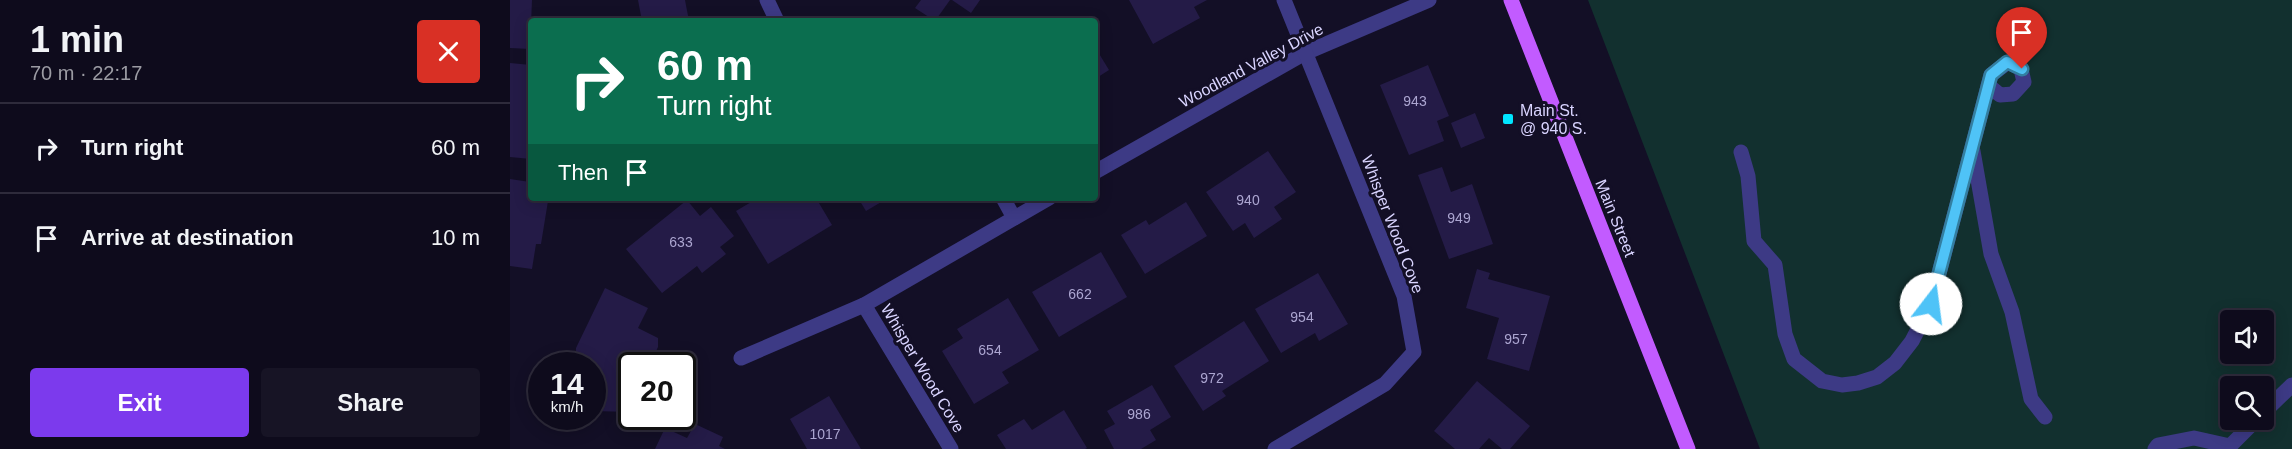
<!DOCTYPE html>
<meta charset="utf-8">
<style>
body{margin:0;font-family:Helvetica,sans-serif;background:#171425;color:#f1f3f6;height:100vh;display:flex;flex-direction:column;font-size:22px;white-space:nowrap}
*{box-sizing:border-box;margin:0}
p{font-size:20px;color:#9b9ba3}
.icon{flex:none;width:33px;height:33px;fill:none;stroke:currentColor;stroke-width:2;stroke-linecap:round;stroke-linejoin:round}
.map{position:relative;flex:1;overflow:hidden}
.sheet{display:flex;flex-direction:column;background:#0e0b1c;width:510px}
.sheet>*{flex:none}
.top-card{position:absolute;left:18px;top:18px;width:570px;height:183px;border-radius:6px;box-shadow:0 3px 15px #0003,0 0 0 2px #2e2b3b;background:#0b6e4f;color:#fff;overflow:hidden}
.fabs{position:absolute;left:1710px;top:310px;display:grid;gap:12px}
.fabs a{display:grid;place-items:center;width:54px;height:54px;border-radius:6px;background:#0e0b1c;box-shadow:0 3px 15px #0003,0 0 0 2px #2e2b3b;font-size:30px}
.speed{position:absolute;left:18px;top:352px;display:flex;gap:12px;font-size:30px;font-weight:700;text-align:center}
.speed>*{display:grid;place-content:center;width:78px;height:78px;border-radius:50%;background:#0e0b1c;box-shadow:0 3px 15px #0003,0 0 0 2px #2e2b3b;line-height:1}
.speed small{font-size:15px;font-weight:400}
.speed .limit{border:3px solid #111;border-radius:9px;background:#fff;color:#111}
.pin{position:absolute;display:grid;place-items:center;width:51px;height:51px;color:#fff;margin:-62px -26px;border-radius:50% 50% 50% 0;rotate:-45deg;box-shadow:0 0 6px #0007}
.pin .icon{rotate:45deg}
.me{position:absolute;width:66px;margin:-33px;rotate:15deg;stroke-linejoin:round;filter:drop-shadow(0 0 4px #0008)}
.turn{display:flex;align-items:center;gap:21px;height:126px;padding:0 30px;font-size:27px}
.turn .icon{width:78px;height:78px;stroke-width:2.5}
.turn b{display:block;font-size:42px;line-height:51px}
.then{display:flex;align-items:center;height:57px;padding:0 30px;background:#0003;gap:12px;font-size:22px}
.round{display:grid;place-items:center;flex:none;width:63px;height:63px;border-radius:6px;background:#171425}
.summary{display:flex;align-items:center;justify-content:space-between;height:102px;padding:0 30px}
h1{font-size:36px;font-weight:700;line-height:45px}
.action{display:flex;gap:12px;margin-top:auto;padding:12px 30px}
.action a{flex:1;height:69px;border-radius:6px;background:#7c3aed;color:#fff;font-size:24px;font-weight:700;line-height:69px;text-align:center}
.action a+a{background:#171425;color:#f1f3f6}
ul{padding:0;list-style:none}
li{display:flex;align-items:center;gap:18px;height:90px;padding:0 30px;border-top:2px solid #2e2b3b}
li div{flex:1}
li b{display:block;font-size:22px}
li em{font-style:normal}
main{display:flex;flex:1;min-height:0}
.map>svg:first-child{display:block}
.green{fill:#12302f;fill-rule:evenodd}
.building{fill:#241b47}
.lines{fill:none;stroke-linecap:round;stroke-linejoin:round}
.minor{stroke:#3d3a85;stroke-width:15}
.major{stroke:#c25bff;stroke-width:15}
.route-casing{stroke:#337fa1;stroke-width:15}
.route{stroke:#4fc3f7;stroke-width:10}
.poi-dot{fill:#00e5ff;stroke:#130f26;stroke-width:2}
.labels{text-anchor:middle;stroke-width:6;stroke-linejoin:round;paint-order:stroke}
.number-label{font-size:14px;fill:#aca6d1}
.street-label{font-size:16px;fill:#d9d4ff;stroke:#130f26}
.poi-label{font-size:16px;fill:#d9d4ff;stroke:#130f26;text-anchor:start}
</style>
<main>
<section class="sheet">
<div class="summary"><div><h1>1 min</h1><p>70 m · 22:17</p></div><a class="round" style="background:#d93025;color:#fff"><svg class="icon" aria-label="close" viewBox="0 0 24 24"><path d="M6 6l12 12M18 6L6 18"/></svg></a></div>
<ul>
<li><svg class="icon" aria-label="right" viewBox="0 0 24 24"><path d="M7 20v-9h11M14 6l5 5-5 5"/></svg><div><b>Turn right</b></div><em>60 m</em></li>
<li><svg class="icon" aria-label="arrive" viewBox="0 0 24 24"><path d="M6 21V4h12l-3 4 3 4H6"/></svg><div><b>Arrive at destination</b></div><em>10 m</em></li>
</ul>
<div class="action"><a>Exit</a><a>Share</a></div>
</section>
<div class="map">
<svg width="1782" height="449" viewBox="0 0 1782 449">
<rect width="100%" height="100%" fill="#130f26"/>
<path class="green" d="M1078 0H1782V449H1250ZM1720 321H1754V354H1720ZM1720 387H1754V420H1720Z"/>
<g class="building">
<polygon points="0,0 22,0 20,49 0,48"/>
<polygon points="128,0 175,0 179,21 132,21"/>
<polygon points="411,0 440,0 425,21 405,8"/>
<polygon points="442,0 470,0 461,13"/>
<polygon points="619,0 697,0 684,7 690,18 643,44"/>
<polygon points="585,47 599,70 585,79"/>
<polygon points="0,63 21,65 21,159 0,157"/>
<polygon points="918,65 939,116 927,121 934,141 899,155 870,85"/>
<polygon points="965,113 975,138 951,148 941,123"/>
<polygon points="758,151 786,192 764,207 772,219 744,238 735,223 723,231 696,192"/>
<polygon points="932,167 941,192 962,184 983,244 939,259 908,175"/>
<polygon points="0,179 20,182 18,198 38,201 31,244 26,244 22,269 0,266"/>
<polygon points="248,198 306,198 322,225 258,264 226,211"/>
<polygon points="348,198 378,198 356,211"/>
<polygon points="177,200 190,216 201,207 224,236 210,247 216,254 192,273 187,266 152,293 116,249"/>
<polygon points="676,202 697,236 635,274 611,235 636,220 639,225"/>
<polygon points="591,252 617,297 549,337 522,292"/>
<polygon points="967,269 980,273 978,279 1040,296 1019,371 977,359 989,318 956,308"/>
<polygon points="808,273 838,324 809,341 805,333 771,353 745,309"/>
<polygon points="95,288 138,308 128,328 148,338 148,347 139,366 122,366 122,412 82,411 82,366 65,366 66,348"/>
<polygon points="498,298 529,350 492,372 499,383 464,404 432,351 453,338 447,329"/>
<polygon points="734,321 759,361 712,391 716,396 693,411 664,366"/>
<polygon points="967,381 1020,426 1000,449 992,449 979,438 969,449 945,449 924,431"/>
<polygon points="642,385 661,417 640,430 646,440 631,449 604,449 594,430 605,424 597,411"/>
<polygon points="319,396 351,449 297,449 280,419"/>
<polygon points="554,410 577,448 575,449 496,449 487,435 514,419 522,430"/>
<polygon points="185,424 213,437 209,446 215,449 145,449 155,428 177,438"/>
</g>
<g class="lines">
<g class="minor">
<polyline points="257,0 267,21"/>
<polyline points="1463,151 1481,254 1502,312 1521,399 1535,417"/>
<polyline points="1231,152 1238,176 1244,241 1265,265 1275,334 1284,359 1312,381 1332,385 1348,383 1367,377 1385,363 1402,341 1421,304 1481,75 1498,62 1511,69 1514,82 1503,94 1490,95 1478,85"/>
<polyline points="585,172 795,53 919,0"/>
<polyline points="493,198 504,218"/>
<polyline points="354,305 441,449"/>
<polyline points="231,358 354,305 539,198"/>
<polyline points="1754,412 1782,385"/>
<polyline points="765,449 875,384 904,352 894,296 774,0"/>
<polyline points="1645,449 1648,445 1684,438 1720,446 1746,420"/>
</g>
<polyline class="major" points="1001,0 1178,449"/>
</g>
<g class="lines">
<defs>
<polyline id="route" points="1421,304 1481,75 1497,62 1512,69"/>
</defs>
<use href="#route" class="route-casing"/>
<use href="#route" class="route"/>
</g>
<rect class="poi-dot" x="992" y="113" width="12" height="12" rx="3"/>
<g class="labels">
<g class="number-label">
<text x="905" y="106">943</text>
<text x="738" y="205">940</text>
<text x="949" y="223">949</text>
<text x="171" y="247">633</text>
<text x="570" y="299">662</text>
<text x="792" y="322">954</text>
<text x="1006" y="344">957</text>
<text x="480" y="355">654</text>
<text x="702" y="383">972</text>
<text x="629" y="419">986</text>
<text x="315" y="439">1017</text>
</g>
<g class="street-label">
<text transform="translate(741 65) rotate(-28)" y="6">Woodland Valley Drive</text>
<text transform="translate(1106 218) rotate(68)" y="6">Main Street</text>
<text transform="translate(883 224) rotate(69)" y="6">Whisper Wood Cove</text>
<text transform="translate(413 368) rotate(59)" y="6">Whisper Wood Cove</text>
</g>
<g class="poi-label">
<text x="1010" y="116">Main St.<tspan x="1010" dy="18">@ 940 S.</tspan></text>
</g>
</g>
</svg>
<div class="fabs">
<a><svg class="icon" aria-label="sound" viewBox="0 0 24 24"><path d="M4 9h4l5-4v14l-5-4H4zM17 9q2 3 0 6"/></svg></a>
<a><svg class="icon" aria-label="search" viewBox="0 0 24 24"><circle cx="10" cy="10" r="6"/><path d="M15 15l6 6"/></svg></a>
</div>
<div class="speed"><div>14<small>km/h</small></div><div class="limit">20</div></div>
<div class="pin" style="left:1512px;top:69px;background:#d93025"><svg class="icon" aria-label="arrive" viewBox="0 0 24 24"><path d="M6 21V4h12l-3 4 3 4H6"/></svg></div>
<svg class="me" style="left:1421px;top:304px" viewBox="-20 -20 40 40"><circle r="19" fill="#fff"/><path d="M0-13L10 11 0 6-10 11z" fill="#4fc3f7"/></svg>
<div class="top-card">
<div class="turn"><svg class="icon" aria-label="right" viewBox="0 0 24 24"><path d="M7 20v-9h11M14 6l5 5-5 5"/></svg><div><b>60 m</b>Turn right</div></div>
<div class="then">Then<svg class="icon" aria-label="arrive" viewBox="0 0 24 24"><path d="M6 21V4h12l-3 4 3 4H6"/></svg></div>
</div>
</div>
</main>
